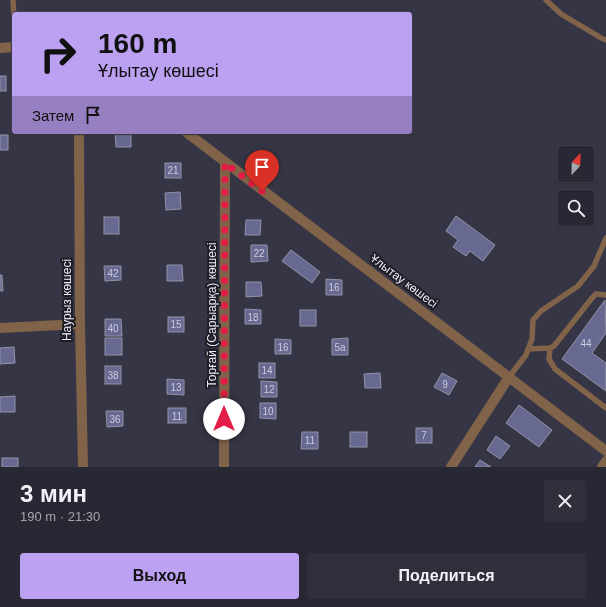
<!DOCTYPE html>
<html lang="ru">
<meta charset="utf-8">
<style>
body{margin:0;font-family:Helvetica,sans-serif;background:#30303c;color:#f1f3f6;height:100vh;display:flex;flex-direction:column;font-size:15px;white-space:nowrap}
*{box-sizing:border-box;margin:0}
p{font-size:13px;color:#a5a6ac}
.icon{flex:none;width:22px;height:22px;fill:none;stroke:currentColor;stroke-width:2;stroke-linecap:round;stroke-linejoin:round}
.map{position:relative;height:467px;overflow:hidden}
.panel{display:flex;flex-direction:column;background:#282834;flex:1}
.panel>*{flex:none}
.top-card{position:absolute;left:12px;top:12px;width:400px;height:122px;border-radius:4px;box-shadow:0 1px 3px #0004,0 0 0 1px #44444f;background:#bca0f2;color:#111;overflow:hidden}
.needle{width:26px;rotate:22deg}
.tools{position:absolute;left:558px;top:146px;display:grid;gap:8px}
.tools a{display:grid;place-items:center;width:36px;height:36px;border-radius:4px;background:#282834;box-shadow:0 1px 3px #0004,0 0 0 1px #44444f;font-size:20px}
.pin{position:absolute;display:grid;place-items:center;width:34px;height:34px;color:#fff;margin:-41px -17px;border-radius:50% 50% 50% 0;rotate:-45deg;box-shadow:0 0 4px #0007}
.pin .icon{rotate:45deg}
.me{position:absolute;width:44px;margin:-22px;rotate:0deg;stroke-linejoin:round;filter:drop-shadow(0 0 3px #0008)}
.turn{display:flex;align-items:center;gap:14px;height:84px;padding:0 20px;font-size:18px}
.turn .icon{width:52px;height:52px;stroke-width:2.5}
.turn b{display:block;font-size:28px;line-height:34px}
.then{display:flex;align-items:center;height:38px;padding:0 20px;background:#0003;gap:8px;font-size:15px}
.round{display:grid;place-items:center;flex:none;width:42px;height:42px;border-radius:4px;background:#30303c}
.overview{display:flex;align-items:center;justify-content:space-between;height:68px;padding:0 20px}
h1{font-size:24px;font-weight:600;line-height:30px}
.cta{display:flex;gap:8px;margin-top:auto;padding:8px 20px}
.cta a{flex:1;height:46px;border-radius:4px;background:#bca0f2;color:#111;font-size:16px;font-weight:600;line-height:46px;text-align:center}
.cta a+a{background:#30303c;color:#f1f3f6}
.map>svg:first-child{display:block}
.building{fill:#686990;stroke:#9294a7}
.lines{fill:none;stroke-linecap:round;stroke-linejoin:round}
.service{stroke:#806348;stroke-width:5.5}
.minor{stroke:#806348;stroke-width:10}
.route{stroke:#e11d48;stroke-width:7;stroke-dasharray:0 12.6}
.labels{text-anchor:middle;stroke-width:4;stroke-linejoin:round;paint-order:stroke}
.number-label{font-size:10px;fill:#cacbdc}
.street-label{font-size:12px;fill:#ebecf6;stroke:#1d1e25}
</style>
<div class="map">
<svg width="606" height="467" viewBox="0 0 606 467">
<rect width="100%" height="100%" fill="#353545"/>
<g class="building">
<rect x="0" y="76" width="6" height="15"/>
<polygon points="115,132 131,132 131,147 116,147"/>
<rect x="0" y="135" width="8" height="15"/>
<rect x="165" y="163" width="16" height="15"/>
<polygon points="180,192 181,209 166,210 165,193"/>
<polygon points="456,216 495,245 483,261 470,251 466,256 453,247 458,240 446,231"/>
<rect x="104" y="217" width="15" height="17"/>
<polygon points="246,220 261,220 260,235 245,235"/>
<polygon points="251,245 267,245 268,261 251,262"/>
<polygon points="291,250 320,272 312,283 282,261"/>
<polygon points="167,265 182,265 183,281 167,281"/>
<polygon points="104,266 121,266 121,280 105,281"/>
<polygon points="0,275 2,275 3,291 0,291"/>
<polygon points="326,279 342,280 342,295 326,295"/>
<polygon points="246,282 261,282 262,296 246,297"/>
<polygon points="605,300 606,333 592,353 606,363 606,391 562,359"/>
<polygon points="245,309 261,310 261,324 245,324"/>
<rect x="300" y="310" width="16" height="16"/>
<rect x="168" y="317" width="16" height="15"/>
<polygon points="105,319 121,319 122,336 105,336"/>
<rect x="105" y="338" width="17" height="17"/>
<polygon points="348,338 348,355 332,355 332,339"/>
<polygon points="275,339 291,340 291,354 275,354"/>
<polygon points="14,347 15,363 0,364 0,348"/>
<rect x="259" y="363" width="16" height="15"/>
<rect x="105" y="366" width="16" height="18"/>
<polygon points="380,373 381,388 365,388 364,374"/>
<polygon points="442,373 457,381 449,395 434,387"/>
<polygon points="167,379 184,380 184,395 167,394"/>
<polygon points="261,381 277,382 277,397 261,397"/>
<polygon points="15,396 15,412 0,412 0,397"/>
<polygon points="260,403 276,403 276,419 260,418"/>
<polygon points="519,405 552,430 539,447 506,423"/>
<rect x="168" y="408" width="18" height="15"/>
<polygon points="106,411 123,411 123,426 107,427"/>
<rect x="416" y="428" width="16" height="15"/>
<polygon points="302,432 318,432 318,449 301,449"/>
<rect x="350" y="432" width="17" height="15"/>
<polygon points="496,436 510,446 500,459 487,450"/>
<rect x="2" y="458" width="16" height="9"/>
<polygon points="480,460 491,467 475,467"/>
</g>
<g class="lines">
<g class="service">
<polyline points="13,0 14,19"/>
<polyline points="546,0 561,14 603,39 606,40"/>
<polyline points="550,348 549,359 555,369 606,408"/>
<polyline points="528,349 550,348 554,346 592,298 596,294 606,295"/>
<polyline points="509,377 526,355 532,339 533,320 541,311 578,286 594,266 606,238"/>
</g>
<g class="minor">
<polyline points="0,48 14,47"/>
<polyline points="79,132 80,324 83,467"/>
<polyline points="186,132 606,451"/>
<polyline points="0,328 80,324"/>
<polyline points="224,467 225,163"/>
<polyline points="451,467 509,377"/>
<polyline points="602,467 606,461"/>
</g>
</g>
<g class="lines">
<polyline class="route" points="224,419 225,163 262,191"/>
</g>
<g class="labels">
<g class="number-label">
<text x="173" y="174">21</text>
<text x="259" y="257">22</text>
<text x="113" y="277">42</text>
<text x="334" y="291">16</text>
<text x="253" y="321">18</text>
<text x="176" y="328">15</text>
<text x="113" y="332">40</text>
<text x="586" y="347">44</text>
<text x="283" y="351">16</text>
<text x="340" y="351">5а</text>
<text x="267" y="374">14</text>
<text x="113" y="379">38</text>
<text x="445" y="388">9</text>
<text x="176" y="391">13</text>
<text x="269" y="393">12</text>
<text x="268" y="415">10</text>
<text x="177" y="420">11</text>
<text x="115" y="423">36</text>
<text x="424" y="439">7</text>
<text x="310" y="444">11</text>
</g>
<g class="street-label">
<text transform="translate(404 281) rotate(37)" y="4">Ұлытау көшесі</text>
<text transform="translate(67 300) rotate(-90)" y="4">Наурыз көшесі</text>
<text transform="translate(212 315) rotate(-90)" y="4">Торғай (Сарыарқа) көшесі</text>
</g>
</g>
</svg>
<div class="tools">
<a><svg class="needle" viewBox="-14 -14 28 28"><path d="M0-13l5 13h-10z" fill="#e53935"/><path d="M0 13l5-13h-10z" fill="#a5a6ac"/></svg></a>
<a><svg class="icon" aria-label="search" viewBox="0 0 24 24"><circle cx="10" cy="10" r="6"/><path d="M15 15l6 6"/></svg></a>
</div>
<div class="pin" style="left:262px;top:191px;background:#d93025"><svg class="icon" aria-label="arrive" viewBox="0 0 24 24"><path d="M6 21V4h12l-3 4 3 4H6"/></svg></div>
<svg class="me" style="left:224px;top:419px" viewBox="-20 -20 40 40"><circle r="19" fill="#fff"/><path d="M0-13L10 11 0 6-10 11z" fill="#e11d48"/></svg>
<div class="top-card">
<div class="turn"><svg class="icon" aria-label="right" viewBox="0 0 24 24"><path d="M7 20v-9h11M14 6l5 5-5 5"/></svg><div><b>160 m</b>Ұлытау көшесі</div></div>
<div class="then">Затем<svg class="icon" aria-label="arrive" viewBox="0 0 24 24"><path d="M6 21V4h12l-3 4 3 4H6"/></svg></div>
</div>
</div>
<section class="panel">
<div class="overview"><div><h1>3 мин</h1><p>190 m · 21:30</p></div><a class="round"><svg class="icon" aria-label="close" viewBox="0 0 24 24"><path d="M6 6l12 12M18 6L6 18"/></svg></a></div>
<div class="cta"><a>Выход</a><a>Поделиться</a></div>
</section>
